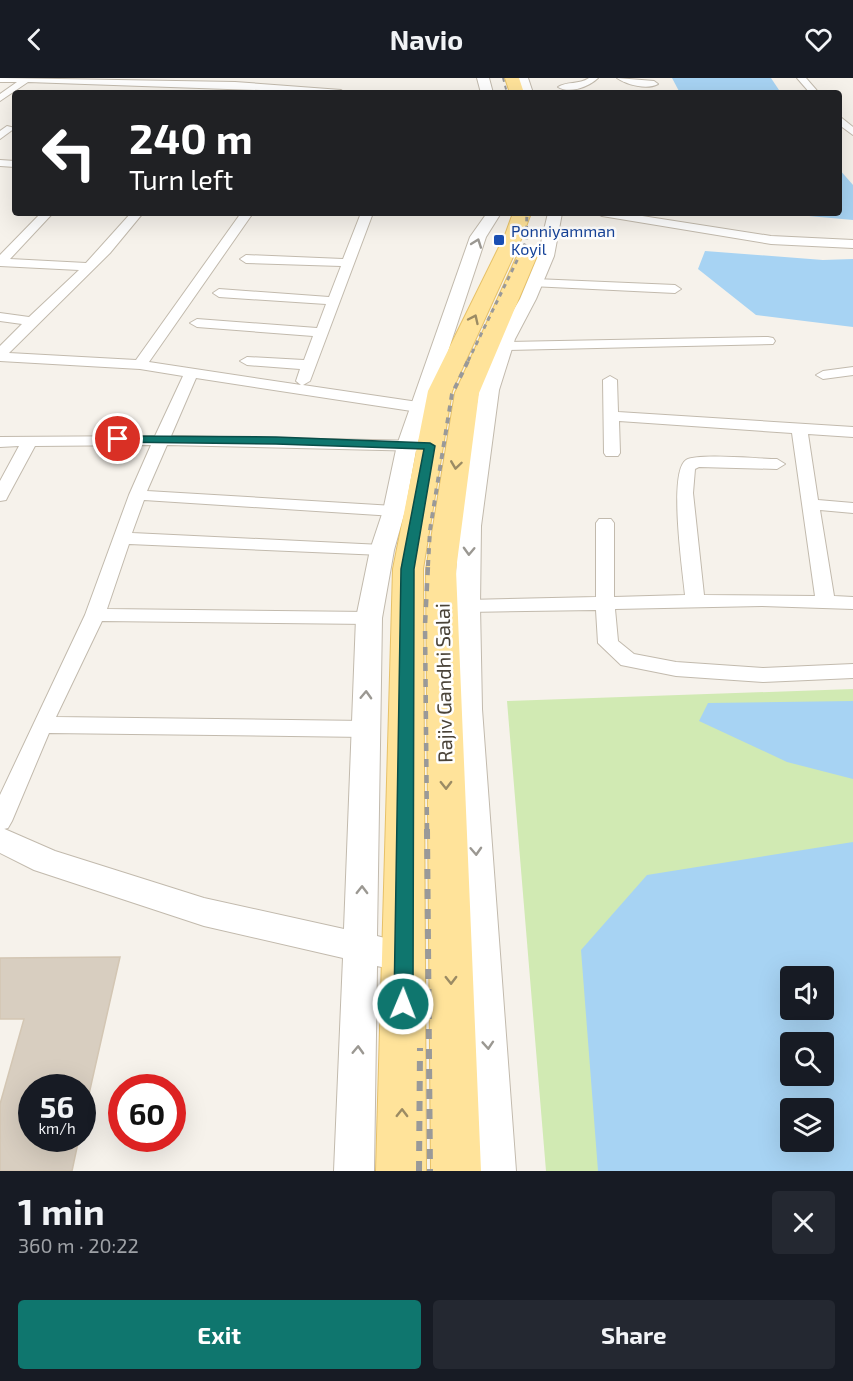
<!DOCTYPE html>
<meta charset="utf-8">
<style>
body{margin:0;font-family:"Exo 2",sans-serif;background:#242831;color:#f1f3f6;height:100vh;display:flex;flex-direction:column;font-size:22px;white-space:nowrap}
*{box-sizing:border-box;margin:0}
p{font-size:20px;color:#9ea1a6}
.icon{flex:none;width:33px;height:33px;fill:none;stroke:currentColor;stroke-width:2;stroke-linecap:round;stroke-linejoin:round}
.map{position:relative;height:1093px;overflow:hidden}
.sheet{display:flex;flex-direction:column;background:#171b24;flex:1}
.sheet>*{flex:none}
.hud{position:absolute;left:12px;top:12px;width:830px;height:126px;border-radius:6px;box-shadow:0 6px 24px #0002;background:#202124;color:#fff;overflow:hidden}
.fabs{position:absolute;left:780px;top:888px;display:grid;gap:12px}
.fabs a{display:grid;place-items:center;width:54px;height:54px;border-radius:6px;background:#171b24;box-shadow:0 6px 24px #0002;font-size:30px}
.speed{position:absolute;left:18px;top:996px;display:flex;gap:12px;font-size:30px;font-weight:700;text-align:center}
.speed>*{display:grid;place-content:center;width:78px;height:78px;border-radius:50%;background:#171b24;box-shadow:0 6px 24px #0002;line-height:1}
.speed small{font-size:15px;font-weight:400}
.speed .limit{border:9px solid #d22;background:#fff;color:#111}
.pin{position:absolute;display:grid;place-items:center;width:51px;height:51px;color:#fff;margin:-26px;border:3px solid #fff;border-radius:50%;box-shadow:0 2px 6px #0007}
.me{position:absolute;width:66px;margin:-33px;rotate:1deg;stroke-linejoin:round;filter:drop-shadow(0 0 4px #0008)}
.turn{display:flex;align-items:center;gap:21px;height:126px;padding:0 18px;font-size:27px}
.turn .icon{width:78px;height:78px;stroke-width:2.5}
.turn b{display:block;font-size:42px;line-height:51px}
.round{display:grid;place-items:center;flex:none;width:63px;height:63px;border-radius:6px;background:#242831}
.summary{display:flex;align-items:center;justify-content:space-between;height:102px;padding:0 18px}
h1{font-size:36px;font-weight:700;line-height:45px}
.button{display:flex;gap:12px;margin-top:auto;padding:12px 18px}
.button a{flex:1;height:69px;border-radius:6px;background:#0f766e;color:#fff;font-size:24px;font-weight:700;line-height:69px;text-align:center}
.button a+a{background:#242831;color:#f1f3f6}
header{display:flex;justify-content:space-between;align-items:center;height:78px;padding:0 18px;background:#171b24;font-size:27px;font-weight:700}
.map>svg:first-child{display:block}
.green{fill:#d1eab3;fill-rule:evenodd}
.water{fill:#a7d3f3;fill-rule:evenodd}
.building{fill:#d8cec0;stroke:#d3c6b3;stroke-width:1.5}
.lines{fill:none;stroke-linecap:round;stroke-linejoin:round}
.minor-casing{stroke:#c2baad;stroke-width:2}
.tertiary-casing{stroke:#c2baad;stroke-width:2}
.primary-casing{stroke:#e7c167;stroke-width:2}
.minor{fill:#fff;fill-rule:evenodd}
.tertiary{fill:#fff;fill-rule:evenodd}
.primary{fill:#ffe39a;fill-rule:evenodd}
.rail-far4{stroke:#999;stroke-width:2;stroke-dasharray:4 4;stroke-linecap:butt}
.rail-far3{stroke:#999;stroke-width:3;stroke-dasharray:4.5 4.5;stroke-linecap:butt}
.rail-far2{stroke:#999;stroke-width:4;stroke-dasharray:6 6;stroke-linecap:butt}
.rail-far1{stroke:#999;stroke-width:4.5;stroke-dasharray:8 8;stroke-linecap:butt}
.rail{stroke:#999;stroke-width:6;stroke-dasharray:10 10;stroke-linecap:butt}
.oneway{stroke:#9b9892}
.oneway2{stroke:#9b8b64}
.route{fill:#0f766e;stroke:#0a4d48;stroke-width:1.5}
.transit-dot{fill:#1a4fb4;stroke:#fff;stroke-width:2}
.labels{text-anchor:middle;stroke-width:5;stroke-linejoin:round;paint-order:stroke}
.far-transit-label{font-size:16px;fill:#164399;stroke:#fff;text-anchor:start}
.street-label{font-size:20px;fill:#4a4338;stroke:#fff}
</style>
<header><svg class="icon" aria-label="back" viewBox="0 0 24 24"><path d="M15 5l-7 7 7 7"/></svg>Navio<svg class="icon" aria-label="heart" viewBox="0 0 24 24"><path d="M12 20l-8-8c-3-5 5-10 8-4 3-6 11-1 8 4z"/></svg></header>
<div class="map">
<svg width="853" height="1093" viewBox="0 0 853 1093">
<rect width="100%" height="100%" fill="#f6f2eb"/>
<path class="green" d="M853 611V1093H546L507 623ZM790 898H824V932H790ZM790 964H824V998H790ZM790 1030H824V1064H790Z"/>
<g class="water">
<polygon points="672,0 771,0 781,15 680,15"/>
<polygon points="839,91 853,107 853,142 798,137 796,135 838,135"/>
<polygon points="705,173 823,182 853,181 853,249 756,237 698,191"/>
<polygon points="853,623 853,701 787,684 699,643 708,625"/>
<path d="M853 764V1093H598L581 872 647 797ZM824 898V932H790V898ZM824 964V998H790V964ZM824 1030V1064H790V1030Z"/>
</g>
<polygon class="building" points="120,879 82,1047 82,1010 32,1010 32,1060 79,1060 72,1093 0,1093 0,1026 24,941 0,941 0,880"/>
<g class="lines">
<defs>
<g id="minor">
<polygon points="0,0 235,4 341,12 345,15 28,4 0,23 0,16 17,4 0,4"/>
<path d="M589 0H598C589 9 569 16 558 9 567 3 579 7 589 0Z"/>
<path d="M617 0 654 3 658 6C647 12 627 7 617 0Z"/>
<polygon points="797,0 806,0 819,15 810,15"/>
<polygon points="838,37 853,49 853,57 838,46"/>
<polygon points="7,48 15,50 0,61 0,53"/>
<polygon points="0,82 15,83 15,89 0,88"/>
<polygon points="41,135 53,135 10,181 86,185 131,135 143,135 110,175 9,275 136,282 241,135 253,135 149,284 301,307 296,303 300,291 247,287 240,283 247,279 304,282 313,258 197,249 190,245 197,241 317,250 326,226 219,219 213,215 219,211 329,219 341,188 246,185 240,181 246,177 343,181 361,135 373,135 310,303 303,307 418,324 426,329 423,332 418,334 196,300 171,358 424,363 432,368 424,373 167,367 147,413 394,428 400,429 403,433 400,437 394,438 144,422 132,455 382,467 388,468 391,472 388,476 382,477 129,466 107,531 369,534 376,536 379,540 376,544 369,546 102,543 56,639 365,643 373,645 376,651 373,657 365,659 49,655 12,743 8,750 0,752 0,717 85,537 129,417 151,367 35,368 8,418 6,422 0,423 0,403 19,368 0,369 0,359 155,358 183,298 140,291 0,283 0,268 22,246 0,243 0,235 29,239 79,192 0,188 0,177"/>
<polygon points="596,135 623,135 771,158 853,162 853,170 771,166 602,138"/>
<polygon points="535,201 675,207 681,211 675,215 531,208 529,205"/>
<polygon points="768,259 773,260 775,263 773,266 504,272 497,268 504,264"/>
<polygon points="853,289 853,297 823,301 816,297 823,293"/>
<path d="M610 298 617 302 618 334 853 349V359L808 356 818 422 853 425V435L820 432 834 518 853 519V531L762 528 615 531 618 563 634 576 676 584 763 590 853 586V600L763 604 676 598 621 587 598 565 596 532 467 534 460 532 457 528 460 524 467 522 596 519V445L599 441H611L614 445V519L685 517C683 495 668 394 686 382 697 375 760 381 777 381L785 386 777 391 699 389 695 391 693 415 704 517 815 518 792 355 619 343 620 375 618 378H606L604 375 603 302Z"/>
</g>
<g id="tertiary">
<polygon points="477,0 489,0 493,15 481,15"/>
<polygon points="516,0 528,0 533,15 521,15"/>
<polygon points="487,135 501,135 486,159 417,367 405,433 394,472 382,540 377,858 416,868 421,879 416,890 404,894 377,888 374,1093 334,1093 343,880 204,848 34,792 0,775 0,749 55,773 204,820 344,851 356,540 370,472 383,433 397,367 470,159"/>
<polygon points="548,135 562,135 554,178 536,221 515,261 499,312 481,448 480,528 482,631 516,1093 476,1093 454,631 454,528 459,448 479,312 497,261 520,221 538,178"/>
</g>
<g id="primary">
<polygon points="505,0 519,0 524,15 510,15"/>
<polygon points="513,135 531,135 523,157 452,313 423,491 426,1093 376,1093 393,491 428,313 505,157"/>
<polygon points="527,172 534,174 537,178 479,315 456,492 481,1093 431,1093 426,492 455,315 517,178 520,174"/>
</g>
</defs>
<use href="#minor" class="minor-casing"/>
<use href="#tertiary" class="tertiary-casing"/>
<use href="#primary" class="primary-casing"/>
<use href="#minor" class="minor"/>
<use href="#tertiary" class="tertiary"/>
<use href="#primary" class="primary"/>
<polyline class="rail-far4" points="503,0 507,15"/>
<polyline class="rail-far3" points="468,283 526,164 527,135"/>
<polyline class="rail-far2" points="428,488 430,452 452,316 469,281"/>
<polyline class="rail-far1" points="427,753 425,547 428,487"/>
<g class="rail">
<polyline points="427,751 430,1093"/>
<polyline points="419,1093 420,970"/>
</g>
</g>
<defs><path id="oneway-chevron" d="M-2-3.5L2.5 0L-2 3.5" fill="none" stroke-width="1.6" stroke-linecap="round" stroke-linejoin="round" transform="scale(1.5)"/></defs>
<g class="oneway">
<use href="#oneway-chevron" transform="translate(477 165) rotate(-70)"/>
<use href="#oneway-chevron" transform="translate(469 473) rotate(92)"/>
<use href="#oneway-chevron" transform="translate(366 617) rotate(-88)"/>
<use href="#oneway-chevron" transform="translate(476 773) rotate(87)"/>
<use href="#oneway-chevron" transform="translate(362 812) rotate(-89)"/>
<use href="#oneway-chevron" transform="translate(488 967) rotate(86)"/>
<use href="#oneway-chevron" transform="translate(358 972) rotate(-88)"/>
</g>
<g class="oneway2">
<use href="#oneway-chevron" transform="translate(474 241) rotate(-65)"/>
<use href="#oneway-chevron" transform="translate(456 387) rotate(98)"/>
<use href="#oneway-chevron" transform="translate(446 707) rotate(89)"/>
<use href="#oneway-chevron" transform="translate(451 902) rotate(89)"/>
<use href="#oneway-chevron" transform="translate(402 1035) rotate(-89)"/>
</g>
<polygon class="route" points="118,358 276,359 430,365 435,368 414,491 413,926 410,933 403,935 397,933 394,926 401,491 424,371 276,366 114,364 114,359"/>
<rect class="transit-dot" x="493" y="156" width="12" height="12" rx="3"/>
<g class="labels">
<g class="far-transit-label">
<text x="511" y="159">Ponniyamman<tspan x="511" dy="18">Koyil</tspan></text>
</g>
<g class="street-label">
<text transform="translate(444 605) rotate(-91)" y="7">Rajiv Gandhi Salai</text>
</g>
</g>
</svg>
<div class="fabs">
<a><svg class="icon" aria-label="sound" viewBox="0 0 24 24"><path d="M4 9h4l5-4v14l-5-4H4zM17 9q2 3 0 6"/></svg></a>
<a><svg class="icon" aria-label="search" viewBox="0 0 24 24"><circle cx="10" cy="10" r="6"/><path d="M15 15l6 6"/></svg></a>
<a><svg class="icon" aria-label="layers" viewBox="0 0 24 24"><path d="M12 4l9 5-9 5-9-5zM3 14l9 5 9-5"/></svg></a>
</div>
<div class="speed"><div>56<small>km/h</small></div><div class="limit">60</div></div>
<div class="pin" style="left:118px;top:361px;background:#d93025"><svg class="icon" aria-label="arrive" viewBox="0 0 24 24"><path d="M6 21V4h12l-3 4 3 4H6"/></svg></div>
<svg class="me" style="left:403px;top:926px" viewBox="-20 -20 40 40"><circle r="17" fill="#0f766e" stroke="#fff" stroke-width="3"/><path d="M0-11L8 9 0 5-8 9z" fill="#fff"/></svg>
<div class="hud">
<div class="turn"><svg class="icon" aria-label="left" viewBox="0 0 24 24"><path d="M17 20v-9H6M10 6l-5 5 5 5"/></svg><div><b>240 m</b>Turn left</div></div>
</div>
</div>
<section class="sheet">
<div class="summary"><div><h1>1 min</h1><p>360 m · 20:22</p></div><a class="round"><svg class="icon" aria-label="close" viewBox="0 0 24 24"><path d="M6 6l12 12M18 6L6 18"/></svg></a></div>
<div class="button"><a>Exit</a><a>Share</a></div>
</section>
